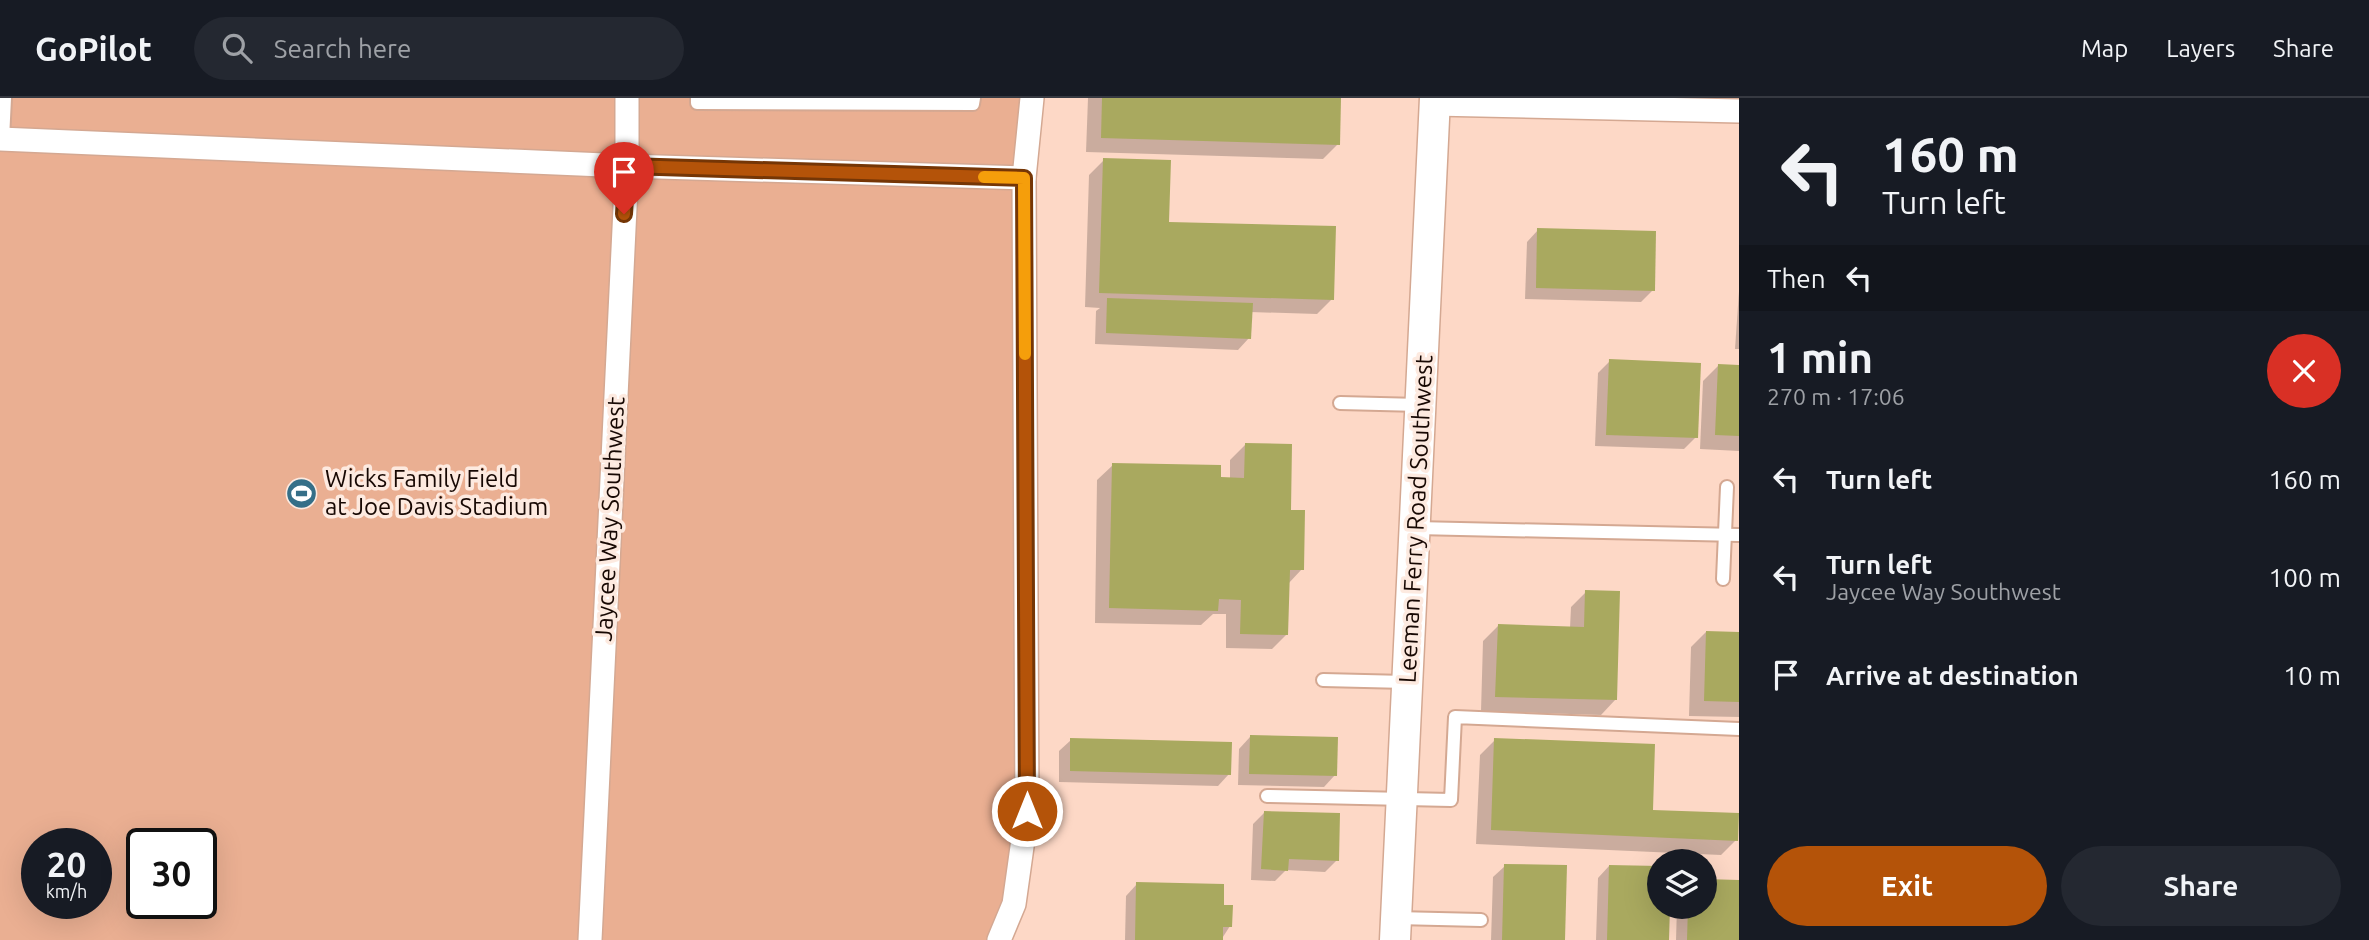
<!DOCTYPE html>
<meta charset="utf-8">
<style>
body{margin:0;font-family:Ubuntu,sans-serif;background:#242831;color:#f1f3f6;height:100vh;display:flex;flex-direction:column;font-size:26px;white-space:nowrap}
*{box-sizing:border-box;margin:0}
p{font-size:23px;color:#9ea1a6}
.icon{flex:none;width:38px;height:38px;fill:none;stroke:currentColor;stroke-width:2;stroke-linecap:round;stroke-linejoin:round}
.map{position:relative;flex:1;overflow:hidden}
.drawer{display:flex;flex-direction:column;background:#171b24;width:630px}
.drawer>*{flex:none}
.guide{background:#171b24;color:#f1f3f6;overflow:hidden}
.buttons{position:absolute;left:1647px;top:751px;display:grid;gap:14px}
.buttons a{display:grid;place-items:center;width:70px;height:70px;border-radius:50%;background:#171b24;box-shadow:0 7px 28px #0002;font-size:35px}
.speed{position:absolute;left:21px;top:730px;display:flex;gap:14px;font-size:35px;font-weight:700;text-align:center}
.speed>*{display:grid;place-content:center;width:91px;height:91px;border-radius:50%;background:#171b24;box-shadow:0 7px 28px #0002;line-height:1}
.speed small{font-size:18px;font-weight:400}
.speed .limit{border:4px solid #111;border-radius:10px;background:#fff;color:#111}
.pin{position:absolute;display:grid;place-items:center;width:60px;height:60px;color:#fff;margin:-72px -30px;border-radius:50% 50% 50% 0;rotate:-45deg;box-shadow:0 0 7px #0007}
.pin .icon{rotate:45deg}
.me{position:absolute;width:77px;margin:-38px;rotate:0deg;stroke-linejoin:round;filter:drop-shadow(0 0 5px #0008)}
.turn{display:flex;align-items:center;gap:24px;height:147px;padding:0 28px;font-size:32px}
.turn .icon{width:91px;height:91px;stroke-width:2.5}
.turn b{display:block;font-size:49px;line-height:60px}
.then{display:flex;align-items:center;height:66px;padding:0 28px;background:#0003;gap:14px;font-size:26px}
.round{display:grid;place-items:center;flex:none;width:74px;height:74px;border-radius:37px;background:#242831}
.head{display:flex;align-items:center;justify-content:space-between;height:119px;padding:0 28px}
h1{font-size:42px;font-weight:700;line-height:52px}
.primary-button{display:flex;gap:14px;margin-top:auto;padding:14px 28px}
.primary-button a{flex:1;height:80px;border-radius:42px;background:#b45309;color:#fff;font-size:28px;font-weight:700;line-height:80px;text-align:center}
.primary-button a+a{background:#242831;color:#f1f3f6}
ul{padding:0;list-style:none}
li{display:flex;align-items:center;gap:21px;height:98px;padding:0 28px}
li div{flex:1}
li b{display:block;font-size:26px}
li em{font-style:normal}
header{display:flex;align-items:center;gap:42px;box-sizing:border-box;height:98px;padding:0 35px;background:#171b24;border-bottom:2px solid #363941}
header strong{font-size:33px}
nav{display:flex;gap:38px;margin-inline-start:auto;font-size:24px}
.search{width:490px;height:63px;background:#242831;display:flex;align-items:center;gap:18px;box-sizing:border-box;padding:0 24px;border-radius:38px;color:#9ea1a6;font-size:26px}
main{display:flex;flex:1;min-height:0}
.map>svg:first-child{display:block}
.green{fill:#eaaf92;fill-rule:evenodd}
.shadow{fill:#0003}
.building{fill:#a9a95f}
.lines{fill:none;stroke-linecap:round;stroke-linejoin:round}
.service-casing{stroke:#d4a892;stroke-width:16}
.minor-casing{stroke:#d4a892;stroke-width:26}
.tertiary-casing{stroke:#d4a892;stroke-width:33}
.service{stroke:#fff;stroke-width:12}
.minor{stroke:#fff;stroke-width:23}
.tertiary{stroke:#fff;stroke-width:30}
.route-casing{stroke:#753606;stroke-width:18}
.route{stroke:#b45309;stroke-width:12}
.slow{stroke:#f59e0b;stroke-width:12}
.labels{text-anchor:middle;stroke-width:7;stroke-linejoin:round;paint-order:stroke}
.poi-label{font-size:24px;fill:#170803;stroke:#fdeae0;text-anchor:start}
.street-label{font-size:24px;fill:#170803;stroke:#fdeae0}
</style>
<header>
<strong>GoPilot</strong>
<div class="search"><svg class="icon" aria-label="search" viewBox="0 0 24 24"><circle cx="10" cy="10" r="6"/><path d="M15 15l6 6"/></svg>Search here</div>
<nav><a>Map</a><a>Layers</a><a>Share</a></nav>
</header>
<main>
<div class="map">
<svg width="1739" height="842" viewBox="0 0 1739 842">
<rect width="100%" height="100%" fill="#fdd8c6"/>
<path class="green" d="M0 0H1032L1027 713 999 842H0ZM37 746H96V805H37ZM142 746H201V805H142Z"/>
<g class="shadow">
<polygon points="1088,0 1340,0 1338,46 1323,61 1086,54"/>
<polygon points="1104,62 1167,125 1332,201 1317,216 1250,214 1249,240 1238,252 1095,246 1096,213 1100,210 1085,209 1089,77"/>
<polygon points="1538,132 1653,192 1641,204 1525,201 1527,144"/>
<polygon points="1739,193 1739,251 1735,251"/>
<polygon points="1610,263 1696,339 1684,351 1595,348 1598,275"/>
<polygon points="1718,268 1739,269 1739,353 1700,351 1703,283"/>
<polygon points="1245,347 1289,413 1302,471 1288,486 1287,536 1272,551 1226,550 1226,516 1213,516 1201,527 1095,525 1097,382 1113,367 1230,381 1230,362"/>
<polygon points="1586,494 1616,601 1601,617 1481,613 1483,543 1498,528 1570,530 1571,509"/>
<polygon points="1706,534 1739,535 1739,619 1689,618 1691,549"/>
<polygon points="1250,639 1335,677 1324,689 1238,687 1239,651"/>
<polygon points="1071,642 1229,676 1218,688 1059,684 1059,653"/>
<polygon points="1495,642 1651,713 1736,742 1721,757 1476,746 1480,657"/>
<polygon points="1264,715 1337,762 1325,774 1286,772 1275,783 1251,782 1253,726"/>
<polygon points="1505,768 1563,842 1491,842 1493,779"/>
<polygon points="1609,768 1659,769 1659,808 1667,842 1596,842 1598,780"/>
<polygon points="1704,783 1739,783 1739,842 1676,842 1677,808 1704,808"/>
<polygon points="1137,786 1222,809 1230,828 1221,842 1125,842 1126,798"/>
</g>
<g class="building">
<polygon points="1102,0 1341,0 1340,47 1101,40"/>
<polygon points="1103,60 1171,62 1169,124 1336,128 1334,202 1099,195"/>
<polygon points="1537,130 1656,133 1655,193 1536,190"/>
<polygon points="1107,200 1253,205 1251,241 1106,235"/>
<polygon points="1609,261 1701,265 1698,340 1606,337"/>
<polygon points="1718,266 1739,267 1739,338 1715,337"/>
<polygon points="1245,345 1292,346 1291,412 1305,412 1304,472 1290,472 1288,537 1240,536 1241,502 1219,501 1218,513 1109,510 1112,365 1221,367 1221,379 1244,380"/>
<polygon points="1585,492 1620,493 1617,602 1495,599 1498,526 1584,529"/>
<polygon points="1706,533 1739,534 1739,604 1704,603"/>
<polygon points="1250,637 1338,639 1337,678 1249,676"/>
<polygon points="1070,640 1232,644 1231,677 1070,673"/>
<polygon points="1494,640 1655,646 1653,712 1739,715 1738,743 1491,732"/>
<polygon points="1264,713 1340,715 1339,763 1289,761 1288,773 1261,771"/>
<polygon points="1504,766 1567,767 1565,842 1502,842"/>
<polygon points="1609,767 1659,768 1659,808 1670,808 1669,842 1607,842"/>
<polygon points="1704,781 1739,782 1739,842 1687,842 1688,808 1704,808"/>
<polygon points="1136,784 1224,786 1224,807 1233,807 1232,829 1223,829 1223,842 1135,842"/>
</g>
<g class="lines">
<defs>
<g id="service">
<polyline points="697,0 697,5 973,6 974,0"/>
<polyline points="3,41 5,0"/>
<polyline points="1340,305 1420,307"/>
<polyline points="1416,430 1739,437"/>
<polyline points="1723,481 1727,389"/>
<polyline points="1323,582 1406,584"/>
<polyline points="1267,698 1451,702 1455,619 1739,631"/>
<polyline points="1396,820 1481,822"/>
</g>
<g id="minor">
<polyline points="1434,6 1739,13"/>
<polyline points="0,41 627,68 1024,80"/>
<polyline points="590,842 627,68 627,0"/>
<polyline points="999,842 1014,806 1027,713 1024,80 1032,0"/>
</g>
<polyline id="tertiary" points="1395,842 1435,0"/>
</defs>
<use href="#service" class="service-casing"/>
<use href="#minor" class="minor-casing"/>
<use href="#tertiary" class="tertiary-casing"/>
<use href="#service" class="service"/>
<use href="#minor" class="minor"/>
<use href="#tertiary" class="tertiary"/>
</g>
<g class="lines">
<defs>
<polyline id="route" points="624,116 627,68 1024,80 1027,713"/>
</defs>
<use href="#route" class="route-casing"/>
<use href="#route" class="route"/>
<polyline class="slow" points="984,79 1024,80 1025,256"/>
</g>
<defs>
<symbol id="stadium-disc" viewBox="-11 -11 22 22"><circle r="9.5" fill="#356f88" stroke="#fdeae0"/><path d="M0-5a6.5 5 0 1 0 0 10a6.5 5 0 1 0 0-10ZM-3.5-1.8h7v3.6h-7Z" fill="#fff"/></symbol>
</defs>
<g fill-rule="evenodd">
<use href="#stadium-disc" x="284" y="378" width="35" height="35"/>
</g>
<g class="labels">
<g class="poi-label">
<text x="325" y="389">Wicks Family Field<tspan x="325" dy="28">at Joe Davis Stadium</tspan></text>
</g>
<g class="street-label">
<text transform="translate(610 421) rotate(-87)" y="8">Jaycee Way Southwest</text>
<text transform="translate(1416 421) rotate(-87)" y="8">Leeman Ferry Road Southwest</text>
</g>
</g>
</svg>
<div class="buttons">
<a><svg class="icon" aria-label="layers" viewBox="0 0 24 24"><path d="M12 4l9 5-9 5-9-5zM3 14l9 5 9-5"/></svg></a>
</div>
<div class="speed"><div>20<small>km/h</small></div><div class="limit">30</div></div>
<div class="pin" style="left:624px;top:116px;background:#d93025"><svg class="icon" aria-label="arrive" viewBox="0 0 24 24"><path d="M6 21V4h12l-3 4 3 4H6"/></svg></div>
<svg class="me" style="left:1027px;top:713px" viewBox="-20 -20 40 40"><circle r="17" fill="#b45309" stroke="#fff" stroke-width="3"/><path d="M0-11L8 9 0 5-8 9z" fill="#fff"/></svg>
</div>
<section class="drawer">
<div class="guide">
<div class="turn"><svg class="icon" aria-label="left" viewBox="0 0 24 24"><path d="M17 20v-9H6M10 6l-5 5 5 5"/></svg><div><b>160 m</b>Turn left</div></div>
<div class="then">Then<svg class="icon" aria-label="left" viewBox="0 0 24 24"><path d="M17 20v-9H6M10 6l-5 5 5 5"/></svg></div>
</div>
<div class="head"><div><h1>1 min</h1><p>270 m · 17:06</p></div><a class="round" style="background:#d93025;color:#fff"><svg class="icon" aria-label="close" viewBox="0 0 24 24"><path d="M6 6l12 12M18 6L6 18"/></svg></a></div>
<ul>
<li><svg class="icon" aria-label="left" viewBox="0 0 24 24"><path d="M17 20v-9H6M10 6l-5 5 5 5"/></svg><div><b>Turn left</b></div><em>160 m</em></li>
<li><svg class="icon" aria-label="left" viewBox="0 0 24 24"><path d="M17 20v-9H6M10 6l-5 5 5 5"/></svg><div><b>Turn left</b><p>Jaycee Way Southwest</p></div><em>100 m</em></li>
<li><svg class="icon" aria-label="arrive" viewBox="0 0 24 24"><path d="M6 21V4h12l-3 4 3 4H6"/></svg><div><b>Arrive at destination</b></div><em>10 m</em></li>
</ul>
<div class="primary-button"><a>Exit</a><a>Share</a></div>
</section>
</main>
